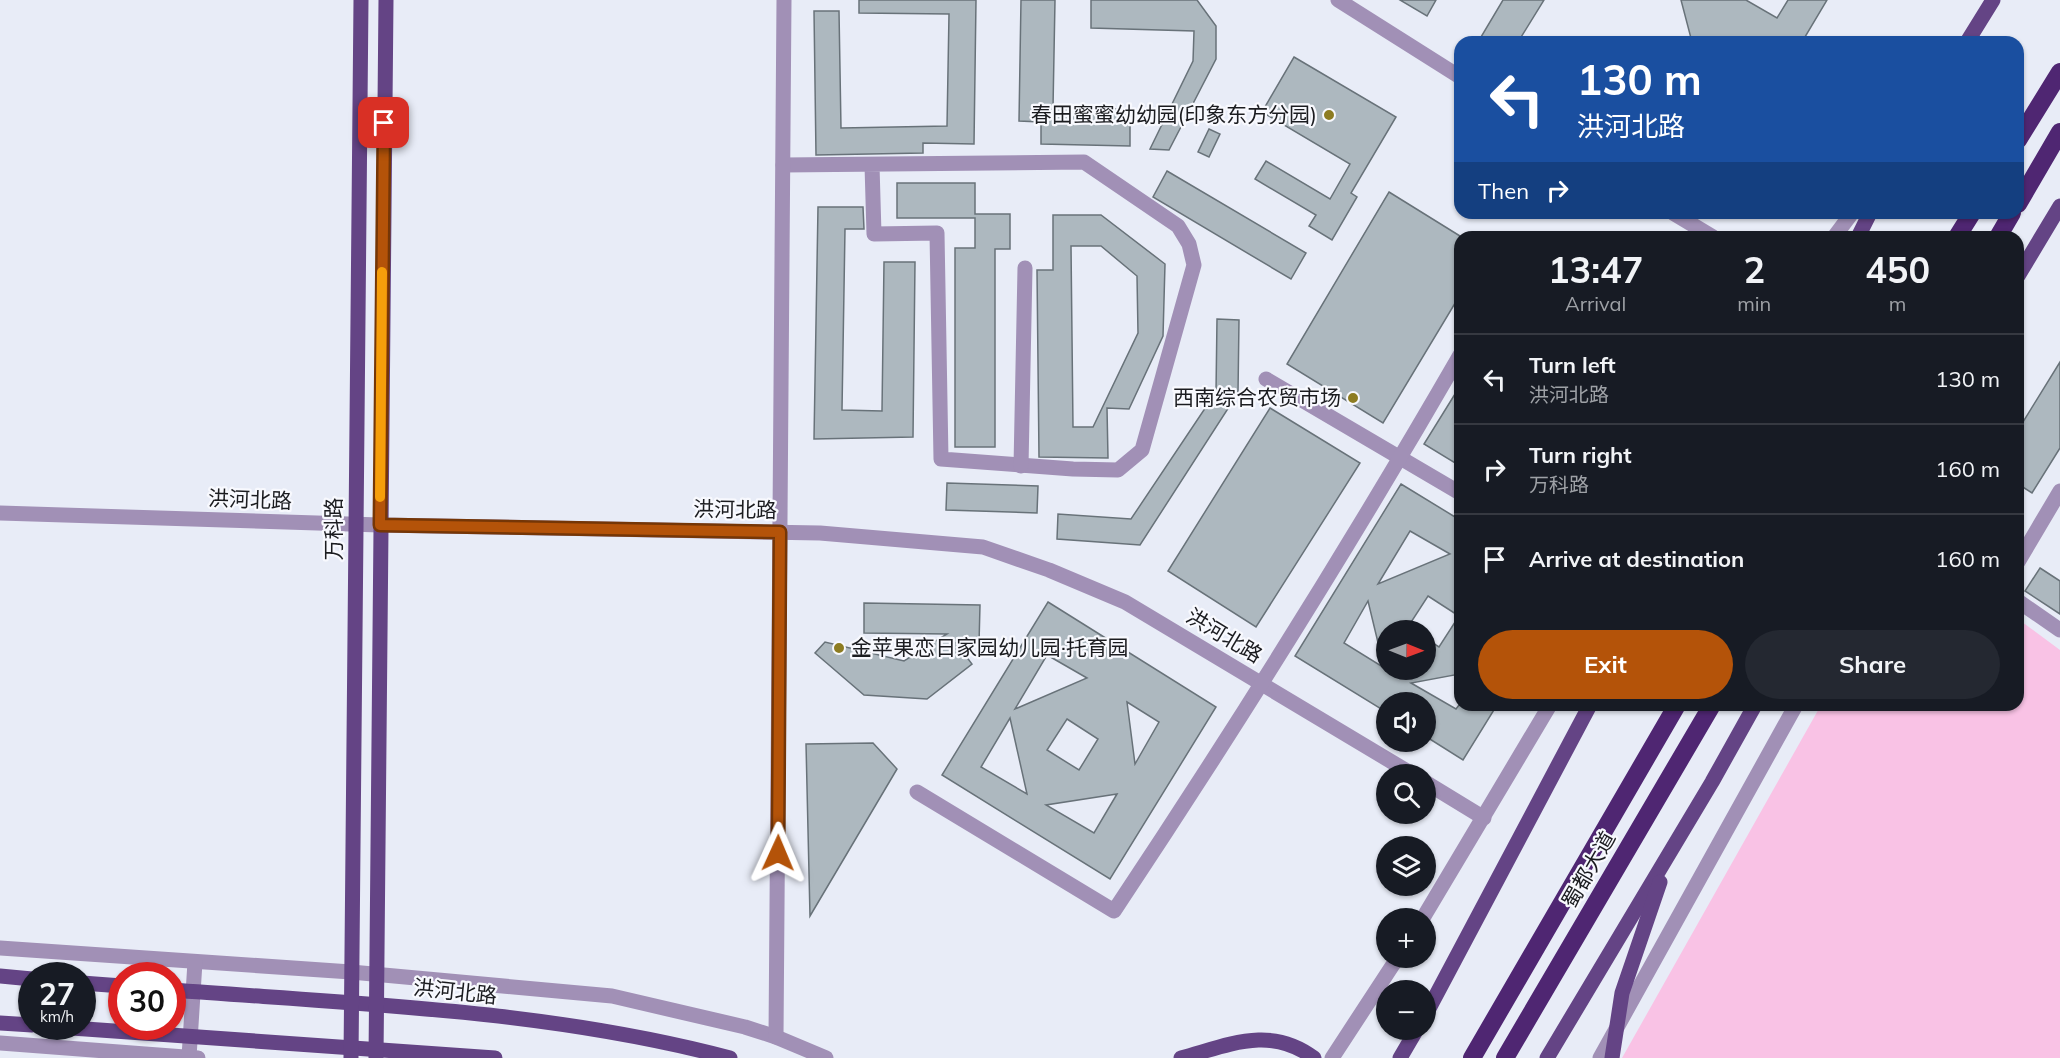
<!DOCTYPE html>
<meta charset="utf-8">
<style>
body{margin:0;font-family:Mulish,"Noto Sans SC",sans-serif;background:#242831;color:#f1f3f6;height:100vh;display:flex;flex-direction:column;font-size:22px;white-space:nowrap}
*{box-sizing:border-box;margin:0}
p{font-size:20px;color:#9ea1a6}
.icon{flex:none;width:33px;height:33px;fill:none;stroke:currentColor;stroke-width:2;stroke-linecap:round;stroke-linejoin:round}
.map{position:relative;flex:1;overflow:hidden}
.side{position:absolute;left:1454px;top:231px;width:570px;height:480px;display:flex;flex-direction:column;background:#171b24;border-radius:18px;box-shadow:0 2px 4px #0004}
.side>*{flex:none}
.banner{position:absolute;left:1454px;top:36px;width:570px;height:183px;border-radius:18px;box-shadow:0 2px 4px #0004;background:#1a4fa0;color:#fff;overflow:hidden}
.needle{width:39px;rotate:91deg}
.controls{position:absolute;left:1376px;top:620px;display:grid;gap:12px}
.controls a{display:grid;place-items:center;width:60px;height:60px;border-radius:50%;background:#171b24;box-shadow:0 2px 4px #0004;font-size:30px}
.speed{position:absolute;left:18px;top:962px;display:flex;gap:12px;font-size:30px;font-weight:700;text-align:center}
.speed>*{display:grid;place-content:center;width:78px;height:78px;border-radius:50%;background:#171b24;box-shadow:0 2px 4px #0004;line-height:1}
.speed small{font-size:15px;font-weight:400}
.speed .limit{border:9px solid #d22;background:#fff;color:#111}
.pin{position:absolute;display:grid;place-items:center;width:51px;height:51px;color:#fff;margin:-26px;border-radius:12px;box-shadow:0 3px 9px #0006}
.me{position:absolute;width:66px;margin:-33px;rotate:1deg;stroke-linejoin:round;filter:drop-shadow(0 0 4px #0008)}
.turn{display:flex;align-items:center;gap:21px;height:126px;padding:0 24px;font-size:27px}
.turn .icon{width:78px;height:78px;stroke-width:2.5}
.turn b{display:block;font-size:42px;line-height:51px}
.then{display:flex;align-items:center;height:57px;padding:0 24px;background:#0003;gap:12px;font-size:22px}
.eta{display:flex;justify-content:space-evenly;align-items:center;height:102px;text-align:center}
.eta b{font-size:36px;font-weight:700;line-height:42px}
.cta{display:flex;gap:12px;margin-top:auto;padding:12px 24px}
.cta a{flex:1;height:69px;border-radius:36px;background:#b45309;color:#fff;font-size:24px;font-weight:700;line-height:69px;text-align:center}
.cta a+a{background:#242831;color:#f1f3f6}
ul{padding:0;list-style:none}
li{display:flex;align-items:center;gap:18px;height:90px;padding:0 24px;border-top:2px solid #363941}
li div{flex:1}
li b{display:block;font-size:22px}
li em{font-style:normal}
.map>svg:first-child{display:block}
.green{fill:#f9c2e5}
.building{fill:#adb8bf;stroke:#687279;stroke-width:1.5;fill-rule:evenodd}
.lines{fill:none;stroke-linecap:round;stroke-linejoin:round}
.minor{stroke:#a190b6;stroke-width:15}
.major{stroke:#644485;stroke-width:15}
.highway{stroke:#4f2672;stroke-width:18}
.route-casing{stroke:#753606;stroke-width:15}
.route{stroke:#b45309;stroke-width:10}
.slow{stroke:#f59e0b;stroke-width:10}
.poi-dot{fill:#8d7c22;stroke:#f8f9fe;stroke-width:2}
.labels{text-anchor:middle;stroke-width:4.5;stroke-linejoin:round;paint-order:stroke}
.poi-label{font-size:21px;fill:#1b1c20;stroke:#f8f9fe;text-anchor:end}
.street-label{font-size:21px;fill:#1b1c20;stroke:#f8f9fe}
</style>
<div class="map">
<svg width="2060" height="1058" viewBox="0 0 2060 1058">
<rect width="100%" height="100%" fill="#e8ecf7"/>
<polygon class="green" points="2018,619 2060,650 2060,1058 1622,1058 1821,705 2018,705"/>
<g class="building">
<polygon points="859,0 976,0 974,144 923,143 923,153 816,155 814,11 839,11 841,128 947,126 949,14 859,13"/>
<polygon points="1021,0 1055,0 1053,108 1130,109 1130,146 1041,144 1041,122 1019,121"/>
<polygon points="1091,0 1197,0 1216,26 1216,59 1169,150 1150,149 1193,61 1194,31 1091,28"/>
<polygon points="1400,0 1436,0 1427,16"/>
<polygon points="1503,0 1544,0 1518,42 1478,42"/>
<polygon points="1681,0 1746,0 1777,18 1788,0 1827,0 1802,42 1692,42"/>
<polygon points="1294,57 1396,117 1351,193 1357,197 1332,240 1309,226 1316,215 1255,179 1266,161 1330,199 1350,164 1262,112"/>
<polygon points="1209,129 1220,134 1209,157 1198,152"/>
<polygon points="1167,171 1306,253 1291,279 1153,197"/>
<polygon points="897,183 975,183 975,214 1010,214 1010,249 995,249 995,447 955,447 955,248 975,248 975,218 897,218"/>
<polygon points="1389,192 1460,236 1460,295 1383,423 1287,364"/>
<polygon points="818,207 863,207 864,229 845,229 842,410 882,411 884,262 915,262 913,437 814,439"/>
<path d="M1053 215H1101L1165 264 1163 336 1129 409 1107 408 1108 458 1039 457 1037 270H1053ZM1071 246H1101L1137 276 1138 333 1093 427H1073Z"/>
<polygon points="1217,319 1239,320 1238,393 1140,545 1057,539 1058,514 1131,519 1216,392"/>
<polygon points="2060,362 2060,448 2032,493 2018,484 2018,430"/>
<polygon points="1460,386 1460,466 1424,444"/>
<polygon points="1270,408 1360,463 1256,627 1168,571"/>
<polygon points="947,483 1038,486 1037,513 946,510"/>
<path d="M1401 484 1460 520V674L1411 683 1456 709 1459 705H1497L1463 760 1425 736V702H1386V712L1295 656ZM1410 531 1450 554 1378 584ZM1428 596 1459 616 1439 647 1425 638V669H1386L1344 643 1368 601 1381 655 1386 654V630H1406Z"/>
<polygon points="2040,568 2060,581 2060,614 2025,591"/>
<path d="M1048 602 1216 707 1110 879 942 775ZM1047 655 1087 678 1015 709ZM1127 702 1159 722 1135 764ZM1010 718 1027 794 981 767ZM1067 719 1098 739 1079 770 1047 750ZM1117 794 1094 833 1046 805Z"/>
<polygon points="864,603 980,605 979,644 956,643 972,664 927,699 864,695 815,653 825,642 904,661 947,634 864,633"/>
<polygon points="873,743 897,769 810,916 806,744"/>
</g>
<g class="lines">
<g class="minor">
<polyline points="1338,0 1460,77"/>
<polyline points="783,165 1084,162 1178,226 1189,244 1194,265 1142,450 1118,470 1073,469 941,459 937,233 874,234 872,165"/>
<polyline points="1673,213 1713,237"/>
<polyline points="1834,237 1852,213"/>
<polyline points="1266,379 1460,493"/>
<polyline points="1021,466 1025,268"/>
<polyline points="0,513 380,525 820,533 983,547 1049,570 1125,602 1412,774"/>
<polyline points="2018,562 2060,491"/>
<polyline points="2018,601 2060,630"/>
<polyline points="1425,782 1484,818"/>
<path d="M917 792 1114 911C1235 729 1351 544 1460 355"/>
<polyline points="1423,918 1550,705"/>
<polyline points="0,948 351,972 612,996 745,1027 776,1037 826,1058"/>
<polyline points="776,1037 784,0"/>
<polyline points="0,1043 198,1058"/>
<polyline points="189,1057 195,962"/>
<polyline points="1332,1058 1398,957"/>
<polyline points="1600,1058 1796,705"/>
</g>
<g class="major">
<polyline points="1967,42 1993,0"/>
<polyline points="1858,237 1870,213"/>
<polyline points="2018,276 2060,206"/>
<polyline points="0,976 32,979"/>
<polyline points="82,983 122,986"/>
<path d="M172 990C358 1004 549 1010 730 1058"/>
<polyline points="1425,1016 1590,705"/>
<polyline points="0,1023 32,1025"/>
<polyline points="43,1026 495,1058"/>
<polyline points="351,1058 361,0"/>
<polyline points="376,1058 386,0"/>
<path d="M1181 1058C1229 1045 1270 1025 1314 1058"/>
<polyline points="1400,1058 1417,1029"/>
<polyline points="1547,1058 1712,782 1755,705"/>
<polyline points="1612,1058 1622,993 1660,882"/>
</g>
<g class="highway">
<polyline points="2018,140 2060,72"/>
<polyline points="2018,204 2060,132"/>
<polyline points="1957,237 1972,213"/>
<polyline points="1998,237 2012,213"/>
<polyline points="1472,1058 1677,705"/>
<polyline points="1505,1058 1712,705"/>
</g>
</g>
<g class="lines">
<defs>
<polyline id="route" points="384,123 380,525 780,532 778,853"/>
</defs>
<use href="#route" class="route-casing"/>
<use href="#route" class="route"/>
<polyline class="slow" points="380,497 382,272"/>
</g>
<g class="poi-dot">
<circle cx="1329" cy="115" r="6"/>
<circle cx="1353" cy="398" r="6"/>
<circle cx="839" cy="648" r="6"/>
</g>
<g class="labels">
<g class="poi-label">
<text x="1317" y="122">春田蜜蜜幼幼园(印象东方分园)</text>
<text x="1341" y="405">西南综合农贸市场</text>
<text x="851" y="655" text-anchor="start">金苹果恋日家园幼儿园·托育园</text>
</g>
<g class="street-label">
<text transform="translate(250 500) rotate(2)" y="7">洪河北路</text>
<text transform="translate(735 510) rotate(1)" y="7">洪河北路</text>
<text transform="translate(334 529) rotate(-90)" y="7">万科路</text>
<text transform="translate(1224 636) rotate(31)" y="7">洪河北路</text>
<text transform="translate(1589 870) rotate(-60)" y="7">蜀都大道</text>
<text transform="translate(455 992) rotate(6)" y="7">洪河北路</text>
</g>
</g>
</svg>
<div class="controls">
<a><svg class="needle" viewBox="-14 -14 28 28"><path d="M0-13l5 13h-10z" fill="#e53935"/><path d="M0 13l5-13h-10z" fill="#9ea1a6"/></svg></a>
<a><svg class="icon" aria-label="sound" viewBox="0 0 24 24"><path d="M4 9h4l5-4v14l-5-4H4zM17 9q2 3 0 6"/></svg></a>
<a><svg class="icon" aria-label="search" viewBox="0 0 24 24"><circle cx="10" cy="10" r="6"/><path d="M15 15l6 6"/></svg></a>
<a><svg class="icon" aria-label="layers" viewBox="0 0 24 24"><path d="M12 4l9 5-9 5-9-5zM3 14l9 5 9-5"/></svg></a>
<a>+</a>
<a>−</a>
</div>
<div class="speed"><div>27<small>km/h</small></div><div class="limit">30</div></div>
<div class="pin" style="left:384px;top:123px;background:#d93025"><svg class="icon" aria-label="arrive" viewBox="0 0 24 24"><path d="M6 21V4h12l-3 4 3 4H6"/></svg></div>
<svg class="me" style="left:778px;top:853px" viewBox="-20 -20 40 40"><path d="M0-17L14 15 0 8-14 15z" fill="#b45309" stroke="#fff" stroke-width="4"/></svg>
<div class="banner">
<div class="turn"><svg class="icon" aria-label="left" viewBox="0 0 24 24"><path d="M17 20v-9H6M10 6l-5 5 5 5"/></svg><div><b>130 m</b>洪河北路</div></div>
<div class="then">Then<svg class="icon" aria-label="right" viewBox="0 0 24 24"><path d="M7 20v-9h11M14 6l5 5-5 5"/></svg></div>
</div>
<section class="side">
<div class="eta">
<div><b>13:47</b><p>Arrival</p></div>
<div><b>2</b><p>min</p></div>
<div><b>450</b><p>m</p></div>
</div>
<ul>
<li><svg class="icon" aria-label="left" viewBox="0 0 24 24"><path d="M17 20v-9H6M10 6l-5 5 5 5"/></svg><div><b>Turn left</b><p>洪河北路</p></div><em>130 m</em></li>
<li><svg class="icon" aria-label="right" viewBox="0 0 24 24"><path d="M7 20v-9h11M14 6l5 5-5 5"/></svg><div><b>Turn right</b><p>万科路</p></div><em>160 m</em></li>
<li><svg class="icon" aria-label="arrive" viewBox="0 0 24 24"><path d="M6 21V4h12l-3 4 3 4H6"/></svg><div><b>Arrive at destination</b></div><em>160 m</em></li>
</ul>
<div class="cta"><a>Exit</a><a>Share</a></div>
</section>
</div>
